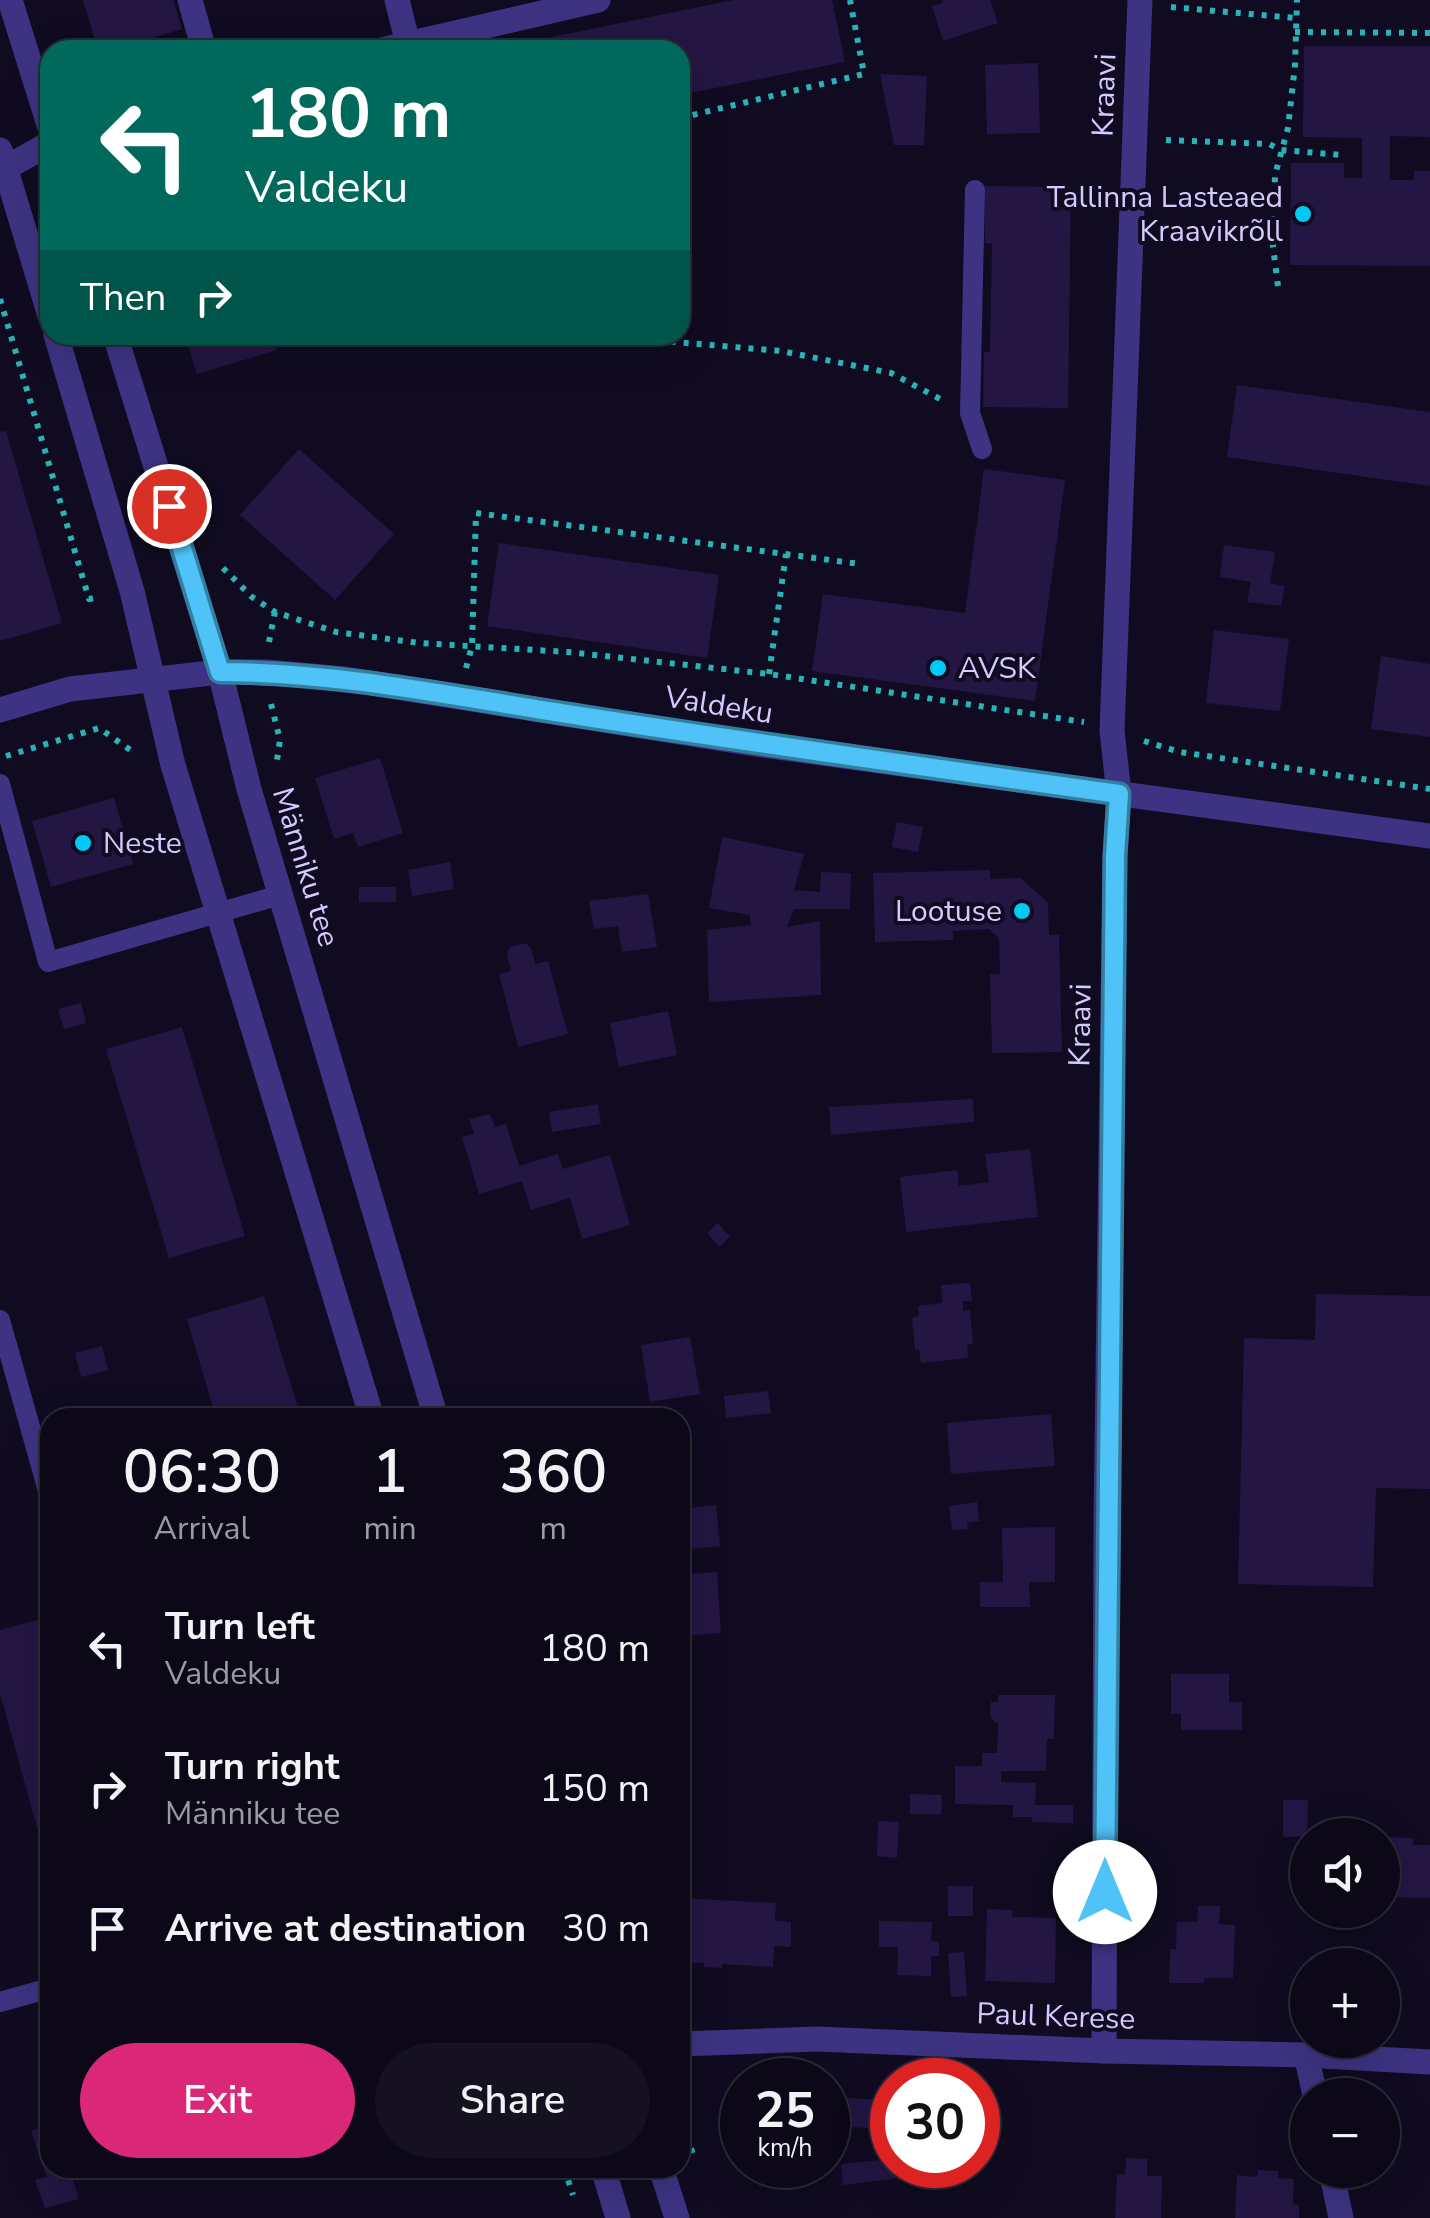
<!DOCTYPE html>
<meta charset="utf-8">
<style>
body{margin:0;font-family:"Nunito Sans",sans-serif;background:#151121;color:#f1f3f6;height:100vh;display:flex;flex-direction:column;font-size:38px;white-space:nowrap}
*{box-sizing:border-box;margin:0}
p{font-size:32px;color:#9a9aa2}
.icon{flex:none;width:55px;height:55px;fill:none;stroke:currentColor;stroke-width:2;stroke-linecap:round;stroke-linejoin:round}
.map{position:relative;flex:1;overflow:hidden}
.panel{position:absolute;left:40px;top:1408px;width:650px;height:770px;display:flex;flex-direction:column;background:#0c0818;border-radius:30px;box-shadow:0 10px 40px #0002,0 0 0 2px #2c2937}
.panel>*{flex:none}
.guide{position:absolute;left:40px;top:40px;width:650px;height:305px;border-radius:30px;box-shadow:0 10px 40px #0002,0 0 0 2px #2c2937;background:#00695c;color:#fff;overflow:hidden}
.fabs{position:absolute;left:1290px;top:1818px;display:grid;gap:20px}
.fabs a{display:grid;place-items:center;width:110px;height:110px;border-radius:50%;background:#0c0818;box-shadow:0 10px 40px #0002,0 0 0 2px #2c2937;font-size:50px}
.speed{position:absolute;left:720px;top:2058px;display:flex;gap:20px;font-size:50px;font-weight:700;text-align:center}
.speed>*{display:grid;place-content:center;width:130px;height:130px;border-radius:50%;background:#0c0818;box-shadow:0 10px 40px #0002,0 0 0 2px #2c2937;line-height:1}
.speed small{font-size:25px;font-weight:400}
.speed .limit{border:15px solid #d22;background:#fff;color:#111}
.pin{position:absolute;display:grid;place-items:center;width:85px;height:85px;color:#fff;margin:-42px;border:5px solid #fff;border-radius:50%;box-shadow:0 2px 10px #0007}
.me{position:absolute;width:110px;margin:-55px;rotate:0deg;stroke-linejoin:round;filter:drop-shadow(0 0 8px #0008)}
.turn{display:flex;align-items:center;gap:35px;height:210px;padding:0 40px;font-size:45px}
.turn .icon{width:130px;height:130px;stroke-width:2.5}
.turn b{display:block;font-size:70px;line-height:85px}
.then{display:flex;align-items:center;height:95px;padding:0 40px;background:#0003;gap:20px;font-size:38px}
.eta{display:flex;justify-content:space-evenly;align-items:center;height:170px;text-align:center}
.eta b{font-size:60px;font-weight:600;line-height:70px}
.action{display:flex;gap:20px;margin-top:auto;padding:20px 40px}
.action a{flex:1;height:115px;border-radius:60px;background:#db2777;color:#fff;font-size:40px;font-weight:600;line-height:115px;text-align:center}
.action a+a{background:#151121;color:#f1f3f6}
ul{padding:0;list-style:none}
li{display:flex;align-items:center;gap:30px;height:140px;padding:0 40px}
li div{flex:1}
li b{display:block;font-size:38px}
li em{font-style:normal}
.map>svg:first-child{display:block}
.building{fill:#231642}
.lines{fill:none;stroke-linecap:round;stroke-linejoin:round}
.path{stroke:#26b4b8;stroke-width:6;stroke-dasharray:5 8;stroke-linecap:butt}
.service{stroke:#3d3382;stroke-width:20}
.minor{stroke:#3d3382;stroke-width:25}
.tertiary{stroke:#3d3382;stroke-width:25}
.route-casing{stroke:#337fa1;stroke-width:25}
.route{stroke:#4fc3f7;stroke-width:18}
.poi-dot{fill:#00c9f5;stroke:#100b20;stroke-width:4}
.labels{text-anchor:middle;stroke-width:8;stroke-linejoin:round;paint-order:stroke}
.street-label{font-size:30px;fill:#d5caff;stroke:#100b20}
.poi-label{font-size:30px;fill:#d5caff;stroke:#100b20;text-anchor:end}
</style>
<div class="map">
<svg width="1430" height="2218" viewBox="0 0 1430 2218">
<rect width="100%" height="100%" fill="#100b20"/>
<g class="building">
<polygon points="83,0 173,0 182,29 113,50 98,50"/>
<polygon points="733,0 832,0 845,62 680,95 680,50 489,50"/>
<polygon points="942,0 990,0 998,23 943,41 932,6 943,3"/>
<polygon points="1304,46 1430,46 1430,137 1390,136 1390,180 1414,180 1414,171 1430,171 1430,266 1290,265 1291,163 1344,163 1344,178 1362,178 1362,138 1303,137"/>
<polygon points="1038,63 1040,133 987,134 985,65"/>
<polygon points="880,74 927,76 924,145 894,145"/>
<polygon points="985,186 1071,187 1068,408 983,407 984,352 990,352 992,243 985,243"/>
<polygon points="185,335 272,335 277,350 197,374"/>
<polygon points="1237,385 1430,412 1430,486 1227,457"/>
<polygon points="6,431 62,623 0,641 0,432"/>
<polygon points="299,449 394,534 335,600 240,515"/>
<polygon points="984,469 1065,480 1035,701 812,671 823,594 965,613"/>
<polygon points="499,543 719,575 707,658 487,626"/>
<polygon points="1224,545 1275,552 1270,583 1285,586 1281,606 1247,602 1251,582 1220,577"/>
<polygon points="1214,630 1289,639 1280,711 1206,703"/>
<polygon points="1381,656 1430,664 1430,737 1371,729"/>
<polygon points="380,758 403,833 358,847 353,833 334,839 315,778"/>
<polygon points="114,798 133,864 51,887 32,821"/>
<polygon points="897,822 923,827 918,852 892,847"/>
<polygon points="722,837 804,854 794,890 820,892 821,872 851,873 850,909 794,909 787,927 820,921 821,995 709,1002 707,930 751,925 750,915 709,908"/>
<polygon points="450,862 454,889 412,896 408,870"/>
<polygon points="990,870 990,879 1021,878 1048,903 1049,935 1059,935 1062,1052 992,1053 990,974 1000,974 999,938 989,929 953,931 953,940 875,942 873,873"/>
<rect x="359" y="887" width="37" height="15"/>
<polygon points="648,894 657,947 622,952 618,926 594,929 589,901"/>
<polygon points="525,943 531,948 535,964 548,961 568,1034 518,1047 499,974 511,971 507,955 510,947"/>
<polygon points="81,1003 86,1023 64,1029 58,1009"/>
<polygon points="668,1011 677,1055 619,1067 610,1023"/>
<polygon points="182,1027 245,1236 169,1258 106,1049"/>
<polygon points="973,1099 974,1122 831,1135 829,1107"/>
<polygon points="598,1104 601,1124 552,1132 549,1112"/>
<polygon points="490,1114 495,1127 506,1124 519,1166 558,1154 563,1169 610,1155 630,1225 582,1239 570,1198 531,1210 522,1181 479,1194 462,1137 474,1134 469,1119"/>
<polygon points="1030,1149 1038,1217 906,1232 900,1177 957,1170 959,1186 989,1182 985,1154"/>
<polygon points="718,1223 730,1237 719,1247 707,1233"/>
<polygon points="970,1283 972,1301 963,1301 963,1311 970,1310 973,1344 967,1345 968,1358 921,1363 919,1349 915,1350 912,1318 919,1316 918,1306 942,1303 941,1285"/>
<polygon points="1316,1294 1430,1296 1430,1489 1376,1488 1373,1587 1238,1584 1244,1338 1315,1340"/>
<polygon points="264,1296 301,1418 216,1418 187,1319"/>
<polygon points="690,1337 700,1394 650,1402 641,1345"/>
<polygon points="102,1346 108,1370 81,1377 75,1353"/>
<polygon points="768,1391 771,1413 726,1418 724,1396"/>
<polygon points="1051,1414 1055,1466 951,1474 947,1423"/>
<polygon points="977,1502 979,1521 967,1523 968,1529 952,1530 949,1506"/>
<polygon points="716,1505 720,1546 680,1550 680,1509"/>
<polygon points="1055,1527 1055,1582 1029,1582 1030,1607 980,1607 980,1582 1003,1582 1002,1528"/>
<polygon points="717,1572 721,1633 680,1636 680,1575"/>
<polygon points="49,1617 50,1621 49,1871 0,1693 0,1630"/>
<polygon points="1171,1674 1229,1674 1229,1702 1242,1702 1242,1730 1181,1730 1181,1714 1171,1714"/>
<polygon points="998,1695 1055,1695 1054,1739 1047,1739 1046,1771 1001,1771 1001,1782 1036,1783 1035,1805 1073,1805 1073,1823 1032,1822 1032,1817 1013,1817 1013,1805 955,1804 955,1766 982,1766 982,1753 997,1753 998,1724 992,1720 990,1712 991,1702 998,1702"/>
<polygon points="910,1794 942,1795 941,1814 910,1814"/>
<polygon points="1283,1800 1308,1800 1307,1836 1283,1837"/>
<polygon points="878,1821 899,1822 897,1858 877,1856"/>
<polygon points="1382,1837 1413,1838 1413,1845 1430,1845 1430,1898 1382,1897"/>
<rect x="948" y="1886" width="25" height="30"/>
<polygon points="680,1898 776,1903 775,1921 791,1922 791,1947 774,1946 773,1967 722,1964 722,1968 704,1967 704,1963 680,1962"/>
<polygon points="1198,1906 1220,1906 1219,1924 1235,1925 1233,1978 1204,1978 1204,1983 1169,1983 1170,1949 1176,1949 1177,1922 1197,1922"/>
<polygon points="987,1909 1012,1910 1012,1917 1056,1918 1055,1983 985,1981"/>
<polygon points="879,1921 932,1922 931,1941 939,1942 939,1956 931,1956 931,1976 897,1975 898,1947 879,1947"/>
<polygon points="964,1952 967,1996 951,1997 948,1953"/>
<polygon points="736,2097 742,2097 742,2146 735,2146"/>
<polygon points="844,2098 892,2100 892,2129 844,2127"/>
<polygon points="50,2124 50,2168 77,2168 70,2171 79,2199 45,2208 35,2180 47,2177 31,2131"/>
<polygon points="1126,2158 1147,2159 1147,2176 1162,2176 1161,2218 1115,2218 1117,2174 1125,2175"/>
<polygon points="892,2159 898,2178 843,2185 841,2164"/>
<polygon points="1258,2170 1278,2171 1278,2178 1294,2179 1293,2204 1299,2205 1299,2218 1235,2218 1237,2175 1257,2177"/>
</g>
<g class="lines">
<g class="path">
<polyline points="1171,7 1295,18"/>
<polyline points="1295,32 1430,33"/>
<polyline points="680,118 864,74 850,0"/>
<polyline points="1166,140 1269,144 1281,150 1342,155"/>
<polyline points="1278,286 1273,247 1275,175 1288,128 1295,65 1297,0"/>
<polyline points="0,299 89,599 100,597"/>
<polyline points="593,335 781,351 891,373 942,400"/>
<polyline points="223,568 252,597 275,612 336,632 419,643 568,652 769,674 1084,722"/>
<polyline points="269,642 275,612"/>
<polyline points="466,668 472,646 476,513 860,564"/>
<polyline points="769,674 786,554"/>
<polyline points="271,704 280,740 277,760"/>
<polyline points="1144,741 1180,752 1430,789"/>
<polyline points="6,756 99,728 136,754"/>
<polyline points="680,2111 693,2155"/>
<polyline points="564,2168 573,2195"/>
</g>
<g class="service">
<polyline points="975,190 970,413 982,449"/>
<polyline points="0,784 48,962 280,895"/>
<polyline points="0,1320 50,1498"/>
<polyline points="0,2002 50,1988"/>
</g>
<g class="minor">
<polyline points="190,0 204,50"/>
<polyline points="397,0 408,44"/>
<polyline points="382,50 598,0"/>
<polyline points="6,168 50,143"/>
<polyline points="680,2044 817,2039 1104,2051 1306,2055 1430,2062"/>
<polyline points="1104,2051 1106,1520 1115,855 1119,794 1112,731 1140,0"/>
<polyline points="1306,2055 1315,2095"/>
<polyline points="1331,2170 1341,2218"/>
</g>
<g class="tertiary">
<polyline points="10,0 50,128"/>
<polyline points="0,150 50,316"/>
<polyline points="56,335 132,591 173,765 372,1418"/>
<polyline points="115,335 220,672 249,789 436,1418"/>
<polyline points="0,710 70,689 220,672 266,672 345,679 748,743 1430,836"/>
<polyline points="603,2168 618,2218"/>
<polyline points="661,2168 677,2218"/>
</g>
</g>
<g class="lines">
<defs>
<path id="route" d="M169 506 220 672C341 672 461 698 580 716 759 744 939 769 1119 794L1115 856 1105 1892"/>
</defs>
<use href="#route" class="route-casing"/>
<use href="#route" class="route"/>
</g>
<g class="poi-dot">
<circle cx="1303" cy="214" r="10"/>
<circle cx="938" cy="668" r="10"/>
<circle cx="83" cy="843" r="10"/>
<circle cx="1022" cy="911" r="10"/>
</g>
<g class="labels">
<g class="street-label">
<text transform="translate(1104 95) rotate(-88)" y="10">Kraavi</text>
<text transform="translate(719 705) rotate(9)" y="10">Valdeku</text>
<text transform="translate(306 867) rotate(73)" y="10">Männiku tee</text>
<text transform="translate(1080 1025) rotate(-89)" y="10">Kraavi</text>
<text transform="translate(1056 2016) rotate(2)" y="10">Paul Kerese</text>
</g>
<g class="poi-label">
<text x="1283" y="207">Tallinna Lasteaed<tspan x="1283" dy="34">Kraavikrõll</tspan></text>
<text x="958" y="678" text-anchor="start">AVSK</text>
<text x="103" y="853" text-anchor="start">Neste</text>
<text x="1002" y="921">Lootuse</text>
</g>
</g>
</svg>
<div class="fabs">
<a><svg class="icon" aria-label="sound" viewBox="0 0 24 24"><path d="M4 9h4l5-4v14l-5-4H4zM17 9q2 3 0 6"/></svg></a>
<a>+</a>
<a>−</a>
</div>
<div class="speed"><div>25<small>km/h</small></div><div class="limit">30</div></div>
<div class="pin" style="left:169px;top:506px;background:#d93025"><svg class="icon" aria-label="arrive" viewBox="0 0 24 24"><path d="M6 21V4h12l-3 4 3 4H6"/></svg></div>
<svg class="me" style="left:1105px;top:1892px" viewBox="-20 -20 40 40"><circle r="19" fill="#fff"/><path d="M0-13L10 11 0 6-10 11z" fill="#4fc3f7"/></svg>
<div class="guide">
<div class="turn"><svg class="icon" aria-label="left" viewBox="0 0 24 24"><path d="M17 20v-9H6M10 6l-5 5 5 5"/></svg><div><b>180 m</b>Valdeku</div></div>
<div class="then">Then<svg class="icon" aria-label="right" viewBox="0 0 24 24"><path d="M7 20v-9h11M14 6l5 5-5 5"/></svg></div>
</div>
<section class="panel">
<div class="eta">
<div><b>06:30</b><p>Arrival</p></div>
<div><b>1</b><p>min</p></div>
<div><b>360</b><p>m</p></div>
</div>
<ul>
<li><svg class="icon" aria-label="left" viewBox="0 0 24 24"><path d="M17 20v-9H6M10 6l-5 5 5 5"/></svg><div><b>Turn left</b><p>Valdeku</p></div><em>180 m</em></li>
<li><svg class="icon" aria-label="right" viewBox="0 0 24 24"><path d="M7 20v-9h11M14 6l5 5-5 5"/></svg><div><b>Turn right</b><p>Männiku tee</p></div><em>150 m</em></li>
<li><svg class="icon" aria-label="arrive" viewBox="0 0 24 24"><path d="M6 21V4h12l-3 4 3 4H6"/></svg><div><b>Arrive at destination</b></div><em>30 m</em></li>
</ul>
<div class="action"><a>Exit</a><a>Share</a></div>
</section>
</div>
